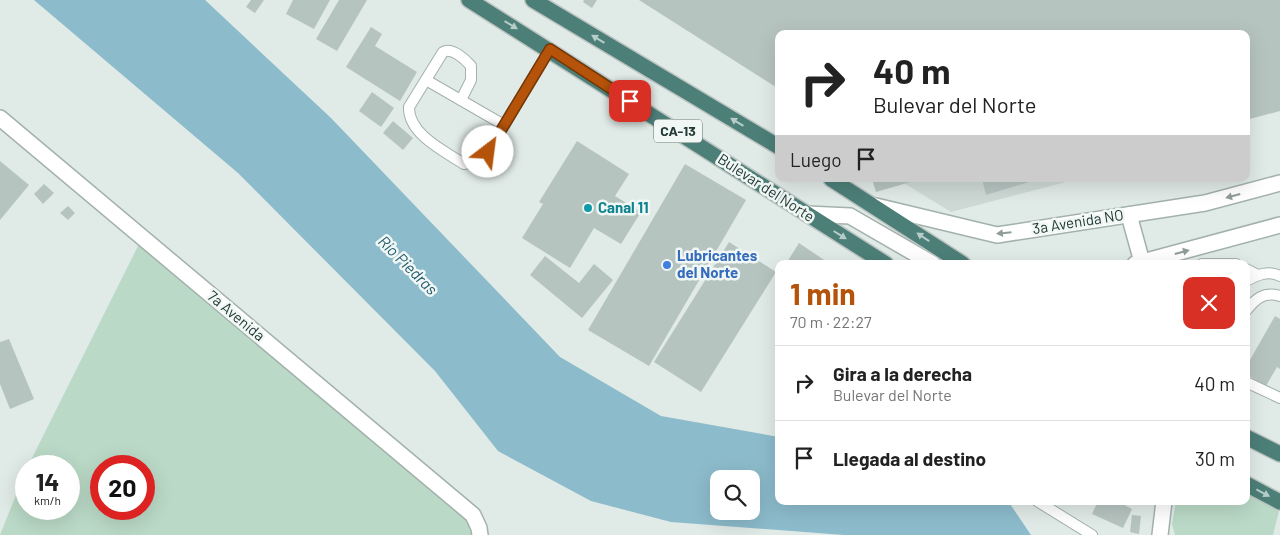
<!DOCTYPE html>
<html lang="es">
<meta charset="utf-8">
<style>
body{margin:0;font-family:Barlow,sans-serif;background:#f2f2f2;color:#222;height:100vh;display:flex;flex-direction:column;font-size:19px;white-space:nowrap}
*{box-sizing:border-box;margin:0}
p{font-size:16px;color:#767676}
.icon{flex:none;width:28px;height:28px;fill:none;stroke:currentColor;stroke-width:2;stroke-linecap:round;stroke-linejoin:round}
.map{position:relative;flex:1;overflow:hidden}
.drawer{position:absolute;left:775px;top:260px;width:475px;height:245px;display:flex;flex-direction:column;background:#fff;border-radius:10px;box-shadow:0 5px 20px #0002}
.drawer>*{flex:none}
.banner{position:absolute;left:775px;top:30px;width:475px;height:152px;border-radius:10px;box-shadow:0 5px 20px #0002;background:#fff;color:#222;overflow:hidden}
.fabs{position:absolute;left:710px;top:470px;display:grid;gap:10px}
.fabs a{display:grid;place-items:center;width:50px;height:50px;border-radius:10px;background:#fff;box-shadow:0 5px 20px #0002;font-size:25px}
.speed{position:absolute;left:15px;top:455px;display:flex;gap:10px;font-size:25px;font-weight:700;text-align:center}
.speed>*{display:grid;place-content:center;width:65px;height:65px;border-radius:50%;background:#fff;box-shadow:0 5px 20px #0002;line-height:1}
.speed small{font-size:12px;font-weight:400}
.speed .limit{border:8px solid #d22;background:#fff;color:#111}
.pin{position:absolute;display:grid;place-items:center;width:42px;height:42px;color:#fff;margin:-21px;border-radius:10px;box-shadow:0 2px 8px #0006}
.me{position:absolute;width:55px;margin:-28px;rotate:30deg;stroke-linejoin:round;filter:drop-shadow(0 0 4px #0008)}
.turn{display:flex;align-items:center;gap:18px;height:105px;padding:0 15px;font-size:22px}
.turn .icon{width:65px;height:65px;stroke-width:2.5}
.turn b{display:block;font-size:35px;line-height:42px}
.then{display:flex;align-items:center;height:48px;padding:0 15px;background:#0003;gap:10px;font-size:19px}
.round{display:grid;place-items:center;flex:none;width:52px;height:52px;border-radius:10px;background:#f2f2f2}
.headline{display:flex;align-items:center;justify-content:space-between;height:85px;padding:0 15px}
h1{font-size:30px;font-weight:700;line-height:38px;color:#b45309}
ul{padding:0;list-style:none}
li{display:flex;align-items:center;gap:15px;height:75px;padding:0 15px;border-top:1px solid #e0e0e0}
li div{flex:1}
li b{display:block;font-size:19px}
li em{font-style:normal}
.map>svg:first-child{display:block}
.built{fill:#ced9d5}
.green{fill:#bad9c6;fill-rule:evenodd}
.water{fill:#8cbbcb;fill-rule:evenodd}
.building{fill:#b6c4c0}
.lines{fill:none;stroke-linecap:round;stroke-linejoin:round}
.service-casing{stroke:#a3b1ad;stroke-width:12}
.minor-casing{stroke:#a3b1ad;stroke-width:18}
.tertiary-casing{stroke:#a3b1ad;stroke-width:18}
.trunk-casing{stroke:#bdc4c2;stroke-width:18}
.service{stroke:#fff;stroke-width:10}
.minor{stroke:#fff;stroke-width:15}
.tertiary{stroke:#fff;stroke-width:15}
.trunk{stroke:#4c7f78;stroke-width:15}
.oneway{fill:#b7cdc9}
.oneway2{fill:#909c9a}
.route-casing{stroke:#753606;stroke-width:12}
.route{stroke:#b45309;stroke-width:9}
.culture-dot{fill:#0f9aa8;stroke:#f0f7f4;stroke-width:2}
.shop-dot{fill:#3f7fe0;stroke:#f0f7f4;stroke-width:2}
.labels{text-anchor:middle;stroke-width:5;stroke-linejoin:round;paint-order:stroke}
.shield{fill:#f0f7f4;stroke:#60726e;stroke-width:1}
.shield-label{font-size:14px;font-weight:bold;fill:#223935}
.street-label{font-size:15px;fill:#223935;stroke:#f0f7f4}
.culture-label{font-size:15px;font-weight:bold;fill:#0d838f;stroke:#f0f7f4;text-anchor:start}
.shop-label{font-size:15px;font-weight:bold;fill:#366cbe;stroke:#f0f7f4;text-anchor:start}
.water-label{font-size:16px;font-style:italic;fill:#215a6f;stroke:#f0f7f4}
</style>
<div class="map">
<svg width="1280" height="535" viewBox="0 0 1280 535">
<rect width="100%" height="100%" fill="#e0eae6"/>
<polygon class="built" points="897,179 1078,179 951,212"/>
<g class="green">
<path d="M141 240 473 525 471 535H0L26 470V509H69V466H28ZM101 466H144V509H101Z"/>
<polygon points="1246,488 1280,507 1273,535 1175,535 1172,524 1176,501 1246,501"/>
</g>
<path class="water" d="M34 0H205L331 118 560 357 661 416 779 437V501H1008L1031 535H844L671 522 591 501 498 451 435 371 238 173ZM719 479H751V511H719Z"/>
<g class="building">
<polygon points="251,0 264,0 255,13 246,7"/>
<polygon points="293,0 330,0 314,29 286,14"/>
<polygon points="339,0 367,0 337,51 316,39"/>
<polygon points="584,0 597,0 592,8 583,2"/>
<polygon points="639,0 1280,0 1280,111 1246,120 1246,34 779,34 779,89"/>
<polygon points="371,27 382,34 375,46 417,72 400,101 346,67"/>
<polygon points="372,92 394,108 381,127 359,111"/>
<polygon points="393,121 413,138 403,150 383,133"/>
<polygon points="577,141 629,174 615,196 641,212 621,244 594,228 570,268 522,238 543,204 539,202"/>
<polygon points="0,161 29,185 0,220"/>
<polygon points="685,164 746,200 649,366 588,330"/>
<polygon points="872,179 921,179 876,192"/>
<polygon points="982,179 1039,179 986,195"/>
<polygon points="44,184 54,193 43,204 34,194"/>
<polygon points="68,206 75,213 68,220 60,213"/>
<polygon points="729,242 776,272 701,392 654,362"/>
<polygon points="799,243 830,264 786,264"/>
<polygon points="545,256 579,283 594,264 613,280 582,318 530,275"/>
<polygon points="1275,316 1280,319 1280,369 1277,367 1266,386 1246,374 1246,367"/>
<polygon points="9,339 34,399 10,409 0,384 0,342"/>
<polygon points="1098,501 1117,501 1132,509 1123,528 1092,514"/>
<polygon points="1132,515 1141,516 1139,534 1130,532"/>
</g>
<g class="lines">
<defs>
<g id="service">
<polyline points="426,80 504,125"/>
<path d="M461 100 471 80V66C465 59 452 47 443 52L409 107C408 134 444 151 464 164L480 161 488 152 550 49"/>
<polyline points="1202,264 1236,264"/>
<polyline points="1246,269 1258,275"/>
<path d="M1246 281C1257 275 1268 270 1280 276"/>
<path d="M1246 311C1255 299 1264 291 1280 296"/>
<polyline points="1246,382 1280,398"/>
<polyline points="1037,501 1092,535"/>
</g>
<polyline id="minor" points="0,118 473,515 479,528 480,535"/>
<g id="tertiary">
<polyline points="876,206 997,235 1205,203 1280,183"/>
<polyline points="807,214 850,216 933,264"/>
<polyline points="1129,215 1142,262"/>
<polyline points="1135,264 1280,225"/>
<polyline points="1160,535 1164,501"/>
</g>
<g id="trunk">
<polyline points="469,0 886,264"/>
<polyline points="533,0 779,147"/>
<polyline points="831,179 963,264"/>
<polyline points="1246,437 1280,454"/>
<polyline points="1246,484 1280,502"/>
</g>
</defs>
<use href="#service" class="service-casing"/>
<use href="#minor" class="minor-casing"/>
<use href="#tertiary" class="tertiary-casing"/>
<use href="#trunk" class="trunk-casing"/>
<use href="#service" class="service"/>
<use href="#minor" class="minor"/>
<use href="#tertiary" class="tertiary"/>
<use href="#trunk" class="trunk"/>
</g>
<defs><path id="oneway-solid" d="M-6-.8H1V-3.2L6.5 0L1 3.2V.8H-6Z" transform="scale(1.25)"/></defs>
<g class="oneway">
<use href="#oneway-solid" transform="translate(511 25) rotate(31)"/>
<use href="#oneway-solid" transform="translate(598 39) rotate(-149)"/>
<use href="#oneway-solid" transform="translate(737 122) rotate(-149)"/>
<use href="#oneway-solid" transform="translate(840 235) rotate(32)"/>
<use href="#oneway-solid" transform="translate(923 237) rotate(-146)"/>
<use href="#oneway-solid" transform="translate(1263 493) rotate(28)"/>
</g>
<g class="oneway2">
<use href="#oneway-solid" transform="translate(1233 196) rotate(165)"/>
<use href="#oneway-solid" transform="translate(1004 233) rotate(174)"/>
<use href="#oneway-solid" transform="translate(1182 252) rotate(-15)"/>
</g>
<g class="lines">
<defs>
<polyline id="route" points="488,152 550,49 630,101"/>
</defs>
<use href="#route" class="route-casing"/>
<use href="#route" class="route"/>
</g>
<circle class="culture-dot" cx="588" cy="208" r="5"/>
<circle class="shop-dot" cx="667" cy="265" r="5"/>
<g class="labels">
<rect class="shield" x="654" y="119.5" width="48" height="23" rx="4"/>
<g class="shield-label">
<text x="678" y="136">CA-13</text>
</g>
<g class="street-label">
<text transform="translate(766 188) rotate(33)" y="5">Bulevar del Norte</text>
<text transform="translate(1078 222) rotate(-9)" y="5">3a Avenida NO</text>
<text transform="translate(236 316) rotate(40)" y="5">7a Avenida</text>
</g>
<g class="culture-label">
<text x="598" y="213">Canal 11</text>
</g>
<g class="shop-label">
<text x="677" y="261">Lubricantes<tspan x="677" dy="17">del Norte</tspan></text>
</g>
<g class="water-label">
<text transform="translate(408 265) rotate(45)" y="6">Río Piedras</text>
</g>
</g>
</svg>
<div class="fabs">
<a><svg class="icon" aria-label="search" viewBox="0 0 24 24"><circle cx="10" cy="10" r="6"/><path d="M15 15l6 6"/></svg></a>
</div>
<div class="speed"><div>14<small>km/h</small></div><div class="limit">20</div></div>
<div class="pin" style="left:630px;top:101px;background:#d93025"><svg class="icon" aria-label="arrive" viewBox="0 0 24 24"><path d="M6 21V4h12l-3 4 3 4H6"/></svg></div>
<svg class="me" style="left:488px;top:152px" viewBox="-20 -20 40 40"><circle r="19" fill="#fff"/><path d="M0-13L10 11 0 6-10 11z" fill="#b45309"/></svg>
<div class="banner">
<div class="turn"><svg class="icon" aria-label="right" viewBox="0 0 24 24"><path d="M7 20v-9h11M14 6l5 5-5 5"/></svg><div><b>40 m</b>Bulevar del Norte</div></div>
<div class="then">Luego<svg class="icon" aria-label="arrive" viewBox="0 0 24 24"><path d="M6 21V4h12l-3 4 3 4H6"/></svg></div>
</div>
<section class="drawer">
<div class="headline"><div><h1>1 min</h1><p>70 m · 22:27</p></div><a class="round" style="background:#d93025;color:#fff"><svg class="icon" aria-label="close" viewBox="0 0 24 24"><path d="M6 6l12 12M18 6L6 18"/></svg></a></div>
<ul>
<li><svg class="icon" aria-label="right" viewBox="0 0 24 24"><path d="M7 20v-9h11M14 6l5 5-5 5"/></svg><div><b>Gira a la derecha</b><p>Bulevar del Norte</p></div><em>40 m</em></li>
<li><svg class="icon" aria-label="arrive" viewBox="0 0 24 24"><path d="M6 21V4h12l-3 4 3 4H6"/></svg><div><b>Llegada al destino</b></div><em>30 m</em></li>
</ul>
</section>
</div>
